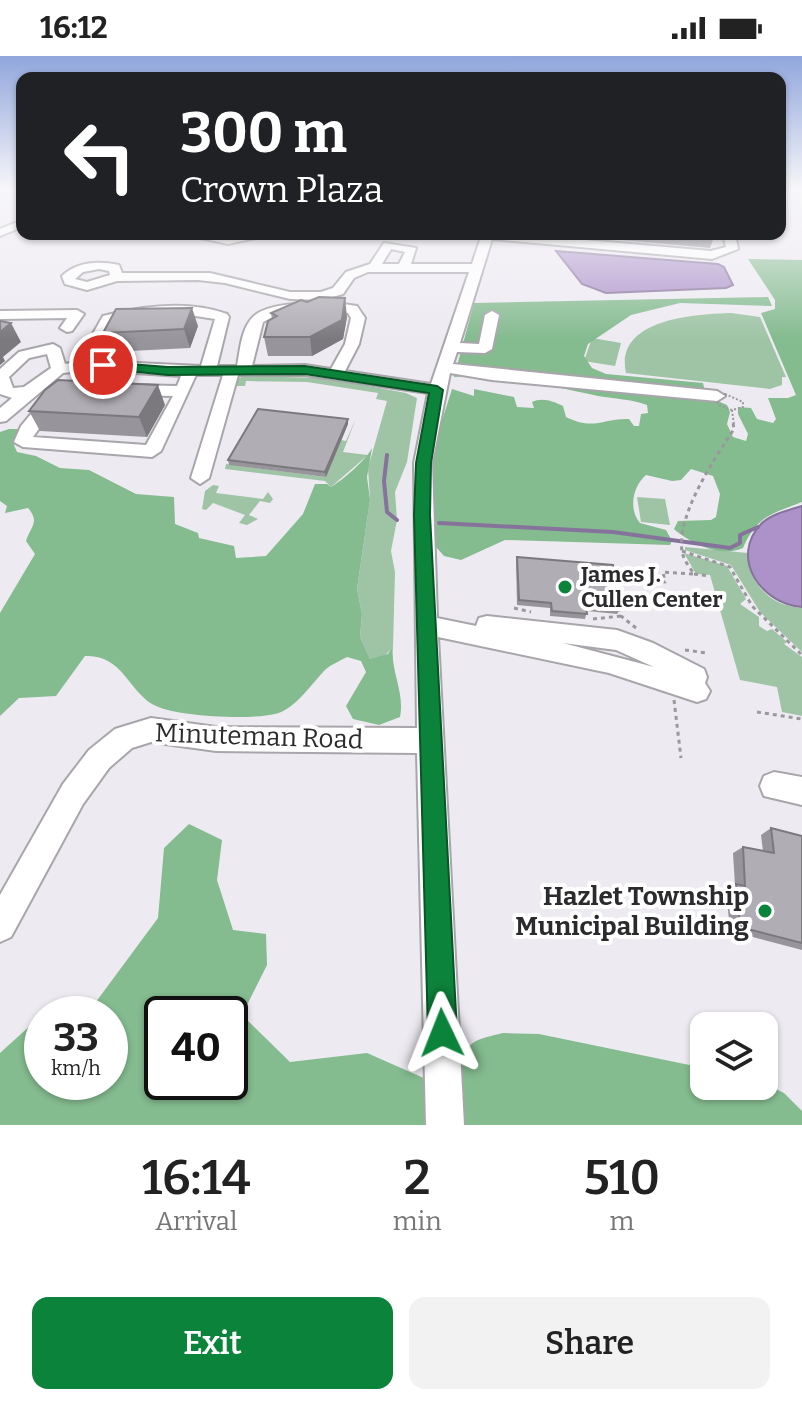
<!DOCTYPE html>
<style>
body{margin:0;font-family:Bitter,serif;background:#f2f2f2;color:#222;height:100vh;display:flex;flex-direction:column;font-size:30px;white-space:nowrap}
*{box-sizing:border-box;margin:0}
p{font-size:26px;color:#767676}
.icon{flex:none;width:44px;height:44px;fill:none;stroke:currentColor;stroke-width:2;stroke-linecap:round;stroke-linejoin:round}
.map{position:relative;height:1069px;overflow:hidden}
.drawer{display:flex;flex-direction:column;background:#fff;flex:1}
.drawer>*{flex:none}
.guide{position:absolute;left:16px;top:16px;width:770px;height:168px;border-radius:16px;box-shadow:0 2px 6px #0004;background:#202124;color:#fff;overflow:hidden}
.controls{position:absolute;left:690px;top:956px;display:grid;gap:16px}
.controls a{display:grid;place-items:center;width:88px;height:88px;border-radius:16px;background:#fff;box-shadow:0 2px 6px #0004;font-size:40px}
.speed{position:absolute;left:24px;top:940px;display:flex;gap:16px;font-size:40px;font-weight:700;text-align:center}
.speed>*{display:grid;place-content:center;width:104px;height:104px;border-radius:50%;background:#fff;box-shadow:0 2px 6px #0004;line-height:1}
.speed small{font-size:20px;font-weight:400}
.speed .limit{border:4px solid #111;border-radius:12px;background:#fff;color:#111}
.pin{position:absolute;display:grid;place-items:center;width:68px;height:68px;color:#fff;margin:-34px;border:4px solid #fff;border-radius:50%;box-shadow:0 2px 8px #0007}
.me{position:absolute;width:88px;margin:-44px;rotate:358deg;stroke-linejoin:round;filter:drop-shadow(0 0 6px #0008)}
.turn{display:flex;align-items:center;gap:28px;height:168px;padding:0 32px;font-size:36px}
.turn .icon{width:104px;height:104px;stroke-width:2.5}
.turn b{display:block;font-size:56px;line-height:68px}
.eta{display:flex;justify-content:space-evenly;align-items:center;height:136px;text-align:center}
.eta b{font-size:48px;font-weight:600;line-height:56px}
.action{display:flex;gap:16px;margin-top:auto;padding:16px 32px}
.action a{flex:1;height:92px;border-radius:16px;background:#0c833b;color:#fff;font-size:32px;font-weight:600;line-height:92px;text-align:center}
.action a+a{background:#f2f2f2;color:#222}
.status{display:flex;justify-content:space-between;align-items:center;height:56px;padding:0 40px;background:#fff;direction:ltr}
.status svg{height:22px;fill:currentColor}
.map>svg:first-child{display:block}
.green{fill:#9ec4a5}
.forest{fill:#84bb8f;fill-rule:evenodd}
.water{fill:#ad92ca;stroke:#86739b;stroke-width:2}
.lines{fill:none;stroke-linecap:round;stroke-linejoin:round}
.stream{stroke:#86739b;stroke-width:4}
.minor-casing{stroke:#a8a5ab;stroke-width:4}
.path-far1{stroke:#9a989d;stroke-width:2;stroke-dasharray:2 2;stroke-linecap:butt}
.path{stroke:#9a989d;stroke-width:3;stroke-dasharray:4 4;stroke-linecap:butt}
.minor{fill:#fff;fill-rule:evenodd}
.wall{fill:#97959b}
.shaded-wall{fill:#7b797e}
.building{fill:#b0adb4;stroke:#7b797e;stroke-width:2}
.route{fill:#0c833b;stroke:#085526;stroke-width:2}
.poi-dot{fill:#0c833b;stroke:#fff;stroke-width:3}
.labels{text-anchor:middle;stroke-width:8;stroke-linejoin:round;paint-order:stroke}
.poi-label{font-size:22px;font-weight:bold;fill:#2b2a2d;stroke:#fff;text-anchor:start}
.near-street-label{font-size:26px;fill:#2b2a2d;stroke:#fff}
.near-poi-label{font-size:26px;font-weight:bold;fill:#2b2a2d;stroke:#fff;text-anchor:end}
</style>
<div class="status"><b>16:12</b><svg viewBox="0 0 49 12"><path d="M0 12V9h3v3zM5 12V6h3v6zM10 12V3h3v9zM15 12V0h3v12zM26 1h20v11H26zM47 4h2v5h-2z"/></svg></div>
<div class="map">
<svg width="802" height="1069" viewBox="0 0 802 1069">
<rect width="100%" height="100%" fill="#eeeaf2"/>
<g class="green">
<path d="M731 257 760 261 786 321H782V329L770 333 626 317C614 263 695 258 731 257Z"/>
<polygon points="592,282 621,287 615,310 584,305"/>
<path d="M245 320 325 322 406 337 417 342 407 406 395 436 397 464 391 495 395 516 393 590C387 600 381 603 370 603L360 581 362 558 357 533 370 444 368 412 387 345 376 343 378 337 307 326 246 325 245 330H237L236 323Z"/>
<polygon points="356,362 343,396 368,399 331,431 325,425 225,413 226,408 326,421 341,384 346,385"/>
<polygon points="213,429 219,430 216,437 263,443 268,436 273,443 270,447 260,445 249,459 258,463 247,469 239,467 245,459 213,447 206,454 202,453 205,435"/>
<polygon points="637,441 665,443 670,469 641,466"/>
<path d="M685 491 748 497C750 529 770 550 802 552V596L760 556 731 509 685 494Z"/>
<polygon points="684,497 727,510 746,543 740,548 759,561 759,570 767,575 772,573 787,586 784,588 802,601 802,660 782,656 777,631 740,624 710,519 696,518"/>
</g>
<g class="forest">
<path d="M748 203 802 204V446C771 458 757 460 743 492 721 502 691 488 674 473L678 465 711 464 716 461 720 438 713 420 691 413 681 424 672 425 646 419C633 430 628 453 640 467L666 474 672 485 670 489 505 484 461 504 444 500 436 491 433 393 452 333 474 340V333L514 341 517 351 534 352 532 346C542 341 553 345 563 350L566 361C594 375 603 362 629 363L634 370H639L641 358 648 357 647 349C631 343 615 343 598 340 551 330 502 318 454 321L474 247 768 241 772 250 680 247 631 259 588 288 584 300 592 312 606 318 703 327 706 340 727 349 730 356 727 368 733 381 746 385 748 378 738 358V351L751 352 757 363 773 367 776 363 768 342H788L796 339 761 257 775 253V244Z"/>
<path d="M9 373H19L14 389 17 396 36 400 60 412 89 414 136 438 174 441 175 468 198 477 199 482 234 490 236 502 266 500 303 458 315 428H327L331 431C343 424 366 404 372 392L367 421 370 444 357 533 362 558 360 581 370 603 388 598 393 590C390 615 405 636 400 661L379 669 353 663 346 650 366 616 361 605 347 601C340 605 332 608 326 613 312 627 295 654 275 658 251 664 173 661 152 648 128 633 121 598 85 600L56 640 19 642 0 660V557L35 498 26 485C31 470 40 466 28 452L5 457 7 450 0 445V376Z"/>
<path d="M189 768 222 784 217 824 233 874 266 878 267 909 242 959 290 1006 367 997 426 1023V1069H0V997L33 967 42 966V1026H110V958H87L158 862 164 792ZM162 958H230V1026H162Z"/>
<path d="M503 977 539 978 704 1012V1030H764V1027L784 1037 802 1055V1069H461C460 1045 450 997 478 984 485 981 495 979 503 977Z"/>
</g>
<g class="water">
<polygon points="556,195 718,208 724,211 733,229 726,232 606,237 582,228"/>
<path d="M802 450V551C761 548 729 502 761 468 771 458 789 454 802 450Z"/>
</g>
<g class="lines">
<g class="stream">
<polyline points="387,399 384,425 387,456 397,464"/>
<polyline points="439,467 613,476 730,492 740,487 740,479 758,471"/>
</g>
<defs>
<g id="minor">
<polygon points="22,164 22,171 0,180 0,173"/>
<polygon points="182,178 228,182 274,178 228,188"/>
<path d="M482 178H515L711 195 726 191 723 178H735L738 193 712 203 492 183 460 287 479 288 485 259 492 255 499 259 492 293 485 297 457 296 453 308 717 335 725 340 717 345 492 324 450 317 432 407 437 562 476 570 479 562 487 560 617 574 653 587 704 613 707 621 705 627 710 635 706 643 697 646 609 617 438 581 464 1069H426L417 697 216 695 151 686 132 692 109 712 83 748 11 881 0 886V839L63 728 89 694 115 673 151 662 216 671 417 672 414 407 428 337 305 319H238L209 422 200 428 191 422 223 319H196L161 395 152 401 23 391 14 386 21 370 46 340 52 338 60 343 33 381 146 389 173 340 132 339 124 334 132 329 177 330 181 320 90 314 63 317 6 365 0 366V352L12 342 0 338V313L19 296 53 288 60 292 65 308 77 306 103 260C142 250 188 244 227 258L229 261 217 310H237C240 295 241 274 252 262 268 243 334 246 357 250L365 262 359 288 345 315 431 328 469 216H368L354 222 343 238 322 244 290 243 225 227 198 224 117 225 87 234 65 228 62 220C78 205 99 205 119 209L122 217H210L290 236H321L333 232 346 216 370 208 384 187 416 192 411 208H472ZM391 193 405 196 399 208H382ZM99 213 109 215 110 219 87 226 75 223 83 216ZM317 256 348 257 351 262 345 288 331 313 305 309 252 310 263 266 277 259ZM183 258 215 263 201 310 93 305 113 266ZM47 298 51 312 24 331 13 332 9 321 29 302ZM563 587 616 594 654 611Z"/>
<polygon points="77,254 84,258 72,275 67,276 60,272 67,262 0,263 0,255"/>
<polygon points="774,716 802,721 802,749 764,740 760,730 764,720"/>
</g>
</defs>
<use href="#minor" class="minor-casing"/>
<g class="path-far1">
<polygon points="725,338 743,346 743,351 732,354 719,349 715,341"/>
<polyline points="732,354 734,369"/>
</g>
<g class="path">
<polyline points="682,495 730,511 752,550 802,599"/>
<polyline points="694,518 709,520"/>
<polyline points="514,552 531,556"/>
<polyline points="593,563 621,560"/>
<path d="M636 572 621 560 616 521 665 526 663 516 694 518C691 513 686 507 684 502 670 468 716 400 734 373L733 367"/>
<polyline points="685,594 707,597"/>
<polyline points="674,644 681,702"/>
<polyline points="757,656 802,663"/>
</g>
<use href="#minor" class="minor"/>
</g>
<g class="wall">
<polygon points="622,178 715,178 710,192 622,184"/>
<polygon points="271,257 347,261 343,283 312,300 268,300 264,281 272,263"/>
<polygon points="198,270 190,292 110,296 103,277"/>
<polygon points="165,349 147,381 40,375 29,355"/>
<polygon points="348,368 326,421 229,409 228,404"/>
<polygon points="517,501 620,553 617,558 587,555 585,563 550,560 550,552 517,549 516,506"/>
<polygon points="771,772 802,780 802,894 730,875 726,833 735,829 733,797 743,791 763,795 761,779"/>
</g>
<g class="shaded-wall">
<polygon points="345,242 347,261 343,283 312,300 310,281"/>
<polygon points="192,252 198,270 190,292 184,273"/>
<polygon points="11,267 21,286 3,301 5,305 0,309 0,276"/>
<polygon points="158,329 165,349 147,381 139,361"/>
<polygon points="348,363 348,368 326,421 325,416"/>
</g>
<g class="building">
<polygon points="319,241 345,242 342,264 310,281 264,281 268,265 277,260 271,257 301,244 307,246"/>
<polygon points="192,252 184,273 103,277 116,253"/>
<polygon points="0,265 11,267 0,276"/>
<polygon points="58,324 158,329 139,361 29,355 45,334"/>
<polygon points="258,353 348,363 325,416 228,404"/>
<polygon points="517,501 613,509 620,553 586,550 587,558 552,555 551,547 519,544"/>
<polygon points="771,772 802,780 802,887 740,871 736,828 745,830 743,791 774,797"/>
</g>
<linearGradient id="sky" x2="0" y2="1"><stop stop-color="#90a6dc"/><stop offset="0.47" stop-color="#f7f6f9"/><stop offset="1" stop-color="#f7f6f9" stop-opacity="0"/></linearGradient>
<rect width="802" height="283" fill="url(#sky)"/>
<polygon class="route" points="103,306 168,311 305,310 437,330 443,334 431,407 430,459 457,977 453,987 442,992 432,987 428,977 414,459 416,407 429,337 305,318 168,319 98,312 97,309"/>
<g class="poi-dot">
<circle cx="565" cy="531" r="8"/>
<circle cx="765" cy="855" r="8"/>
</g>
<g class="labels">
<g class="poi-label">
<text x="581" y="526">James J.<tspan x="581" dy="25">Cullen Center</tspan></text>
</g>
<g class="near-street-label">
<text transform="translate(259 680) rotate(2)" y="9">Minuteman Road</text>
</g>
<g class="near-poi-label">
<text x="749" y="849">Hazlet Township<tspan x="749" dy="30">Municipal Building</tspan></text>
</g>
</g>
</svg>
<div class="controls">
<a><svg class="icon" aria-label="layers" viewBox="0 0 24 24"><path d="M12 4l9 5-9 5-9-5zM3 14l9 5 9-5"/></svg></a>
</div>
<div class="speed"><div>33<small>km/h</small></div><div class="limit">40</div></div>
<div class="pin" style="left:103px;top:309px;background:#d93025"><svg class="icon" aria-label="arrive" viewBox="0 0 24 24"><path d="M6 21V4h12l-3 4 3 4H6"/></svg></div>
<svg class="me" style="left:442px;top:977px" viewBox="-20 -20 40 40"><path d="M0-17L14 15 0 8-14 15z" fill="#0c833b" stroke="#fff" stroke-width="4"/></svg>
<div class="guide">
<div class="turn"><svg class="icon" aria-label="left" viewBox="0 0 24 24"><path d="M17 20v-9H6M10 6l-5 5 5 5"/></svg><div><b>300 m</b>Crown Plaza</div></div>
</div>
</div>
<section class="drawer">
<div class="eta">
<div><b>16:14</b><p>Arrival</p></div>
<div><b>2</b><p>min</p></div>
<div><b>510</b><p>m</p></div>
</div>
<div class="action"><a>Exit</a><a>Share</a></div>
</section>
